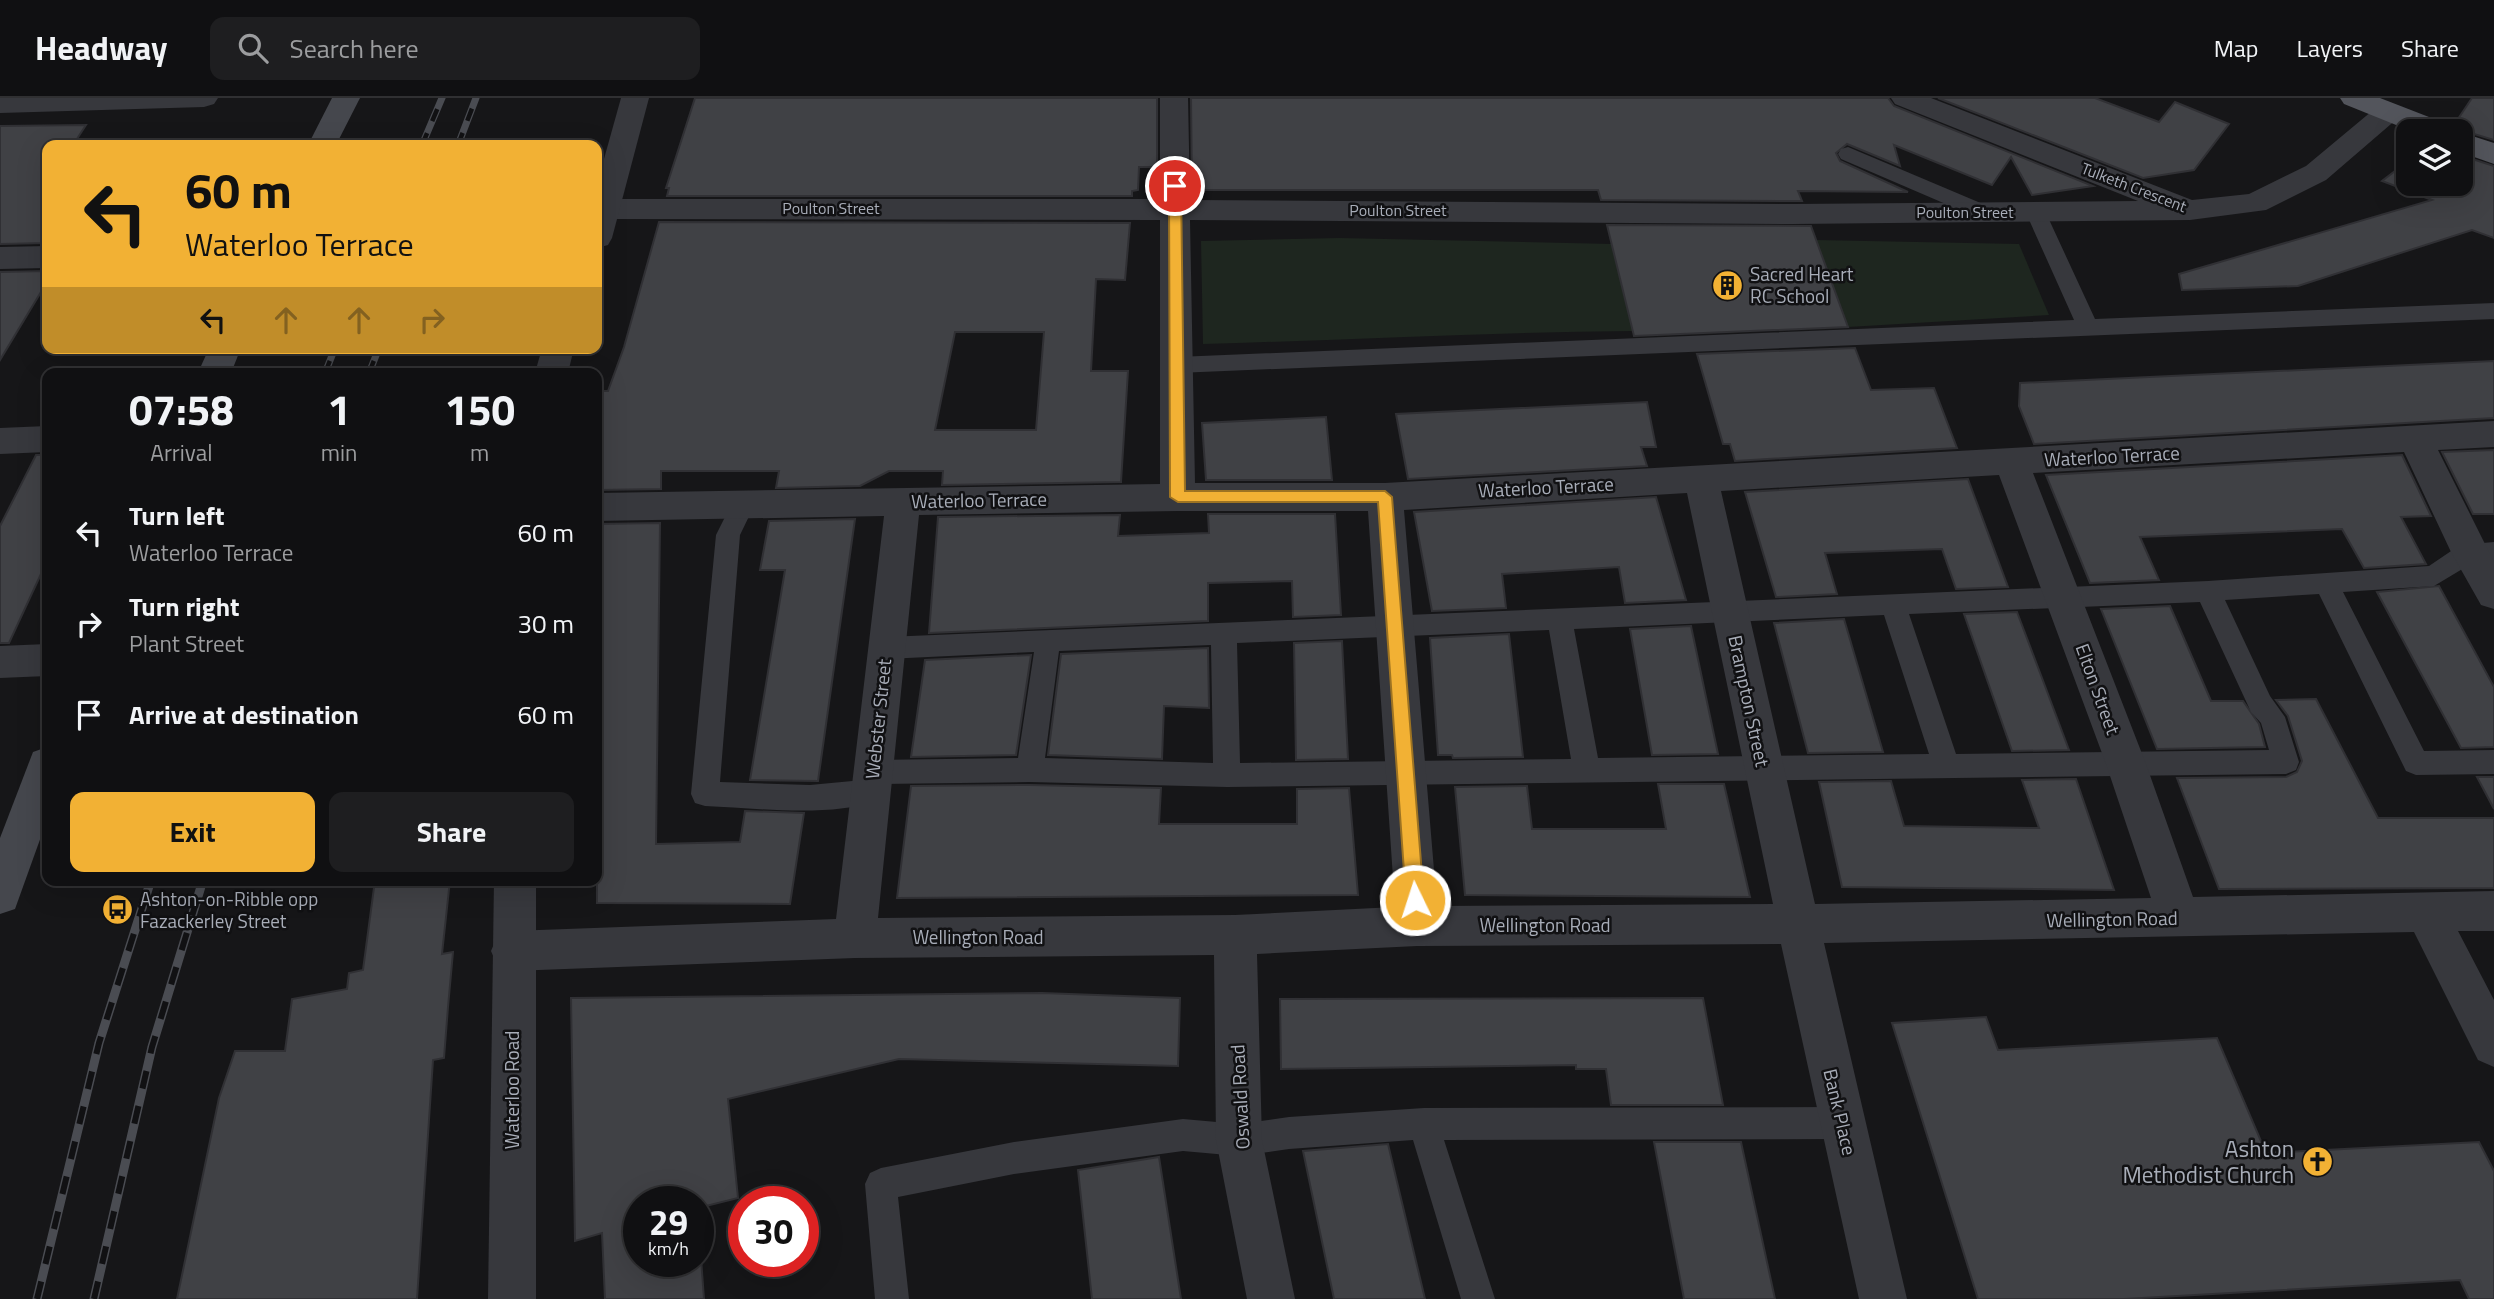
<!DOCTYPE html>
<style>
body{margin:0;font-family:"Titillium Web",sans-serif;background:#1e1e20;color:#f1f3f6;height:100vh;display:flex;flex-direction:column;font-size:26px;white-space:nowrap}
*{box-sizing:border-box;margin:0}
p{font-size:23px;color:#9c9d9f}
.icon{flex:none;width:38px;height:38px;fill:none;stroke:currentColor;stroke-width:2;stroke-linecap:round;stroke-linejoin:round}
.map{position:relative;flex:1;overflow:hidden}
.panel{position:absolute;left:42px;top:270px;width:560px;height:518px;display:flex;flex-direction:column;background:#101012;border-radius:14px;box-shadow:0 7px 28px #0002,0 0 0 2px #303032}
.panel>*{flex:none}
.top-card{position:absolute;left:42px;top:42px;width:560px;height:214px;border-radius:14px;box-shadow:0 7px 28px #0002,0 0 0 2px #303032;background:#f2b134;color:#111;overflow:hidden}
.controls{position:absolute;left:2396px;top:21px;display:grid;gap:14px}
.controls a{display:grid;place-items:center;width:77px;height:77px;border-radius:14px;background:#101012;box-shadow:0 7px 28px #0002,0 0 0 2px #303032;font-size:35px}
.speed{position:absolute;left:623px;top:1088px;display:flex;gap:14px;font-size:35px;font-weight:700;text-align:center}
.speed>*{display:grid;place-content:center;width:91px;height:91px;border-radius:50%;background:#101012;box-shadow:0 7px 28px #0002,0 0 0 2px #303032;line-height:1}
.speed small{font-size:18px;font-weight:400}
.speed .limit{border:10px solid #d22;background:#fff;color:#111}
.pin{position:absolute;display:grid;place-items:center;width:60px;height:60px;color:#fff;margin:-30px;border:4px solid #fff;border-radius:50%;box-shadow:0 2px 7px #0007}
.me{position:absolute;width:77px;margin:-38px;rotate:356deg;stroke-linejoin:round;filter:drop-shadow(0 0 5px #0008)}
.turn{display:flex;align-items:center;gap:24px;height:147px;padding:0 28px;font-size:32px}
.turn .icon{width:91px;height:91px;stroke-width:2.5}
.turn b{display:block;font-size:49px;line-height:60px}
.lanes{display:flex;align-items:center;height:66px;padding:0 28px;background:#0003;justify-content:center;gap:35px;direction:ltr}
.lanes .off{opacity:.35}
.eta{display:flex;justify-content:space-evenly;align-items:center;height:119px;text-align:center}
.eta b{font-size:42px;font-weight:700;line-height:49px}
.primary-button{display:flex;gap:14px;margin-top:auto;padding:14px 28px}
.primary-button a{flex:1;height:80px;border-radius:14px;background:#f2b134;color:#111;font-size:28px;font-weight:700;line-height:80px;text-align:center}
.primary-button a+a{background:#1e1e20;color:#f1f3f6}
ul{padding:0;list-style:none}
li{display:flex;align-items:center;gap:21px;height:91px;padding:0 28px}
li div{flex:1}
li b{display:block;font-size:26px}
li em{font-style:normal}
header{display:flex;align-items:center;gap:42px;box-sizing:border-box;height:98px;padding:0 35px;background:#101012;border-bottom:2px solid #303032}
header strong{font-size:33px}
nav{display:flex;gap:38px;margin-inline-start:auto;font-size:24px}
.search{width:490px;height:63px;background:#1e1e20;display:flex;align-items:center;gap:18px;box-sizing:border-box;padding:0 24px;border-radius:14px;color:#9c9d9f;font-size:26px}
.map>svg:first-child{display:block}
.green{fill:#1e261f}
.building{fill:#404145;stroke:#303034;stroke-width:2;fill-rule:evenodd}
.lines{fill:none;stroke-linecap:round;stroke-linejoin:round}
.service{fill:#37383d;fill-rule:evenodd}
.minor{fill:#37383d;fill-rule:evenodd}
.tertiary{fill:#37383d;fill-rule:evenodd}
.secondary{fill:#45474d;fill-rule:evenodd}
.primary{fill:#53555c;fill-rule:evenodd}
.rail-far1-casing{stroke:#4a4c52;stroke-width:7}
.rail-casing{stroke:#4a4c52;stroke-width:9}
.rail-far1{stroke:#111113;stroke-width:4.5;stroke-dasharray:13;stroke-linecap:butt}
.rail{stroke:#111113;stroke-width:6;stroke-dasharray:18;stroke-linecap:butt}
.route{fill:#f2b134;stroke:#9d7322;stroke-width:2}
.labels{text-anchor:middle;stroke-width:5;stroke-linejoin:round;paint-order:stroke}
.far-street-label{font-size:16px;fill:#a8adb8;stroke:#111113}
.poi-label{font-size:19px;fill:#a8adb8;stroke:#111113;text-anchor:start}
.street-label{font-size:19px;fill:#a8adb8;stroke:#111113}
.near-poi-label{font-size:23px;fill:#a8adb8;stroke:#111113;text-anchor:end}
</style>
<header>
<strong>Headway</strong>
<div class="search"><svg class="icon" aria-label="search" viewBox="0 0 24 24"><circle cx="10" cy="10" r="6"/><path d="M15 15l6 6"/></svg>Search here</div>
<nav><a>Map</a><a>Layers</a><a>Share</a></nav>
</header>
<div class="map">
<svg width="2494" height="1201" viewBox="0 0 2494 1201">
<rect width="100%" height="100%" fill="#161618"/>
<g class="green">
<path d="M1339 140 1612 146 1633 233C1490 234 1347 242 1203 246L1201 143Z"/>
<polygon points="1816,142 2019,146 2049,217 1848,229"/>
</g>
<g class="building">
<polygon points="695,0 1157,0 1157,69 1139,69 1138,92 1132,93 1132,98 667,98 669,90 666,90"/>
<polygon points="1191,0 1888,0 1894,8 2093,88 2032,97 2011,59 1992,87 1894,47 1900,68 1847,46 1836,55 1840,63 1908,94 1798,93 1802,103 1794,103 1601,102 1598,92 1192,92"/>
<polygon points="1938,0 2095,0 2159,24 2175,4 2229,26 2194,72 2143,80"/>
<polygon points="2472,0 2494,0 2494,42 2461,32 2454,33 2452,30"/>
<polygon points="86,27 73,47 47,47 47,145 0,146 0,28"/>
<polygon points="2460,57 2494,68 2494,140 2472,132 2298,188 2182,192 2179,176 2432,102 2382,83 2408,63 2408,86 2460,86"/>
<path d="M659 124 1130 125 1125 182 1096 181 1091 273H1128L1121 384 942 387 943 373H889L860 388 776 390 779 373H661V391L597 392V344L603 293H608L624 249ZM955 234H1044L1036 332H935Z"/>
<polygon points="1607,127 1811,128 1848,229 1634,238"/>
<polygon points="47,173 47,184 0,262 0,174"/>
<polygon points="1855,250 1871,292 1934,290 1957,350 1735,363 1730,346 1723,346 1697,256"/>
<polygon points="2494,263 2494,320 2034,346 2019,308 2020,285"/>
<polygon points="1647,304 1656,349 1641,349 1647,368 1408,381 1396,316"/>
<polygon points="1326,319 1332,382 1206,382 1202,325"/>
<polygon points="2494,352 2494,416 2473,416 2442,354"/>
<polygon points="36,357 47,357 47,463 9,545 0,545 0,428"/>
<polygon points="2402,357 2431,418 2401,419 2426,466 2364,470 2342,431 2140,439 2159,482 2090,485 2046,377"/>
<polygon points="1968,381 2008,489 1956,491 1942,451 1825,455 1837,496 1776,499 1745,394"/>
<polygon points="1656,399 1686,502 1625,505 1619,469 1502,476 1506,510 1432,513 1414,414"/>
<polygon points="1208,416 1335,416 1341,517 1293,519 1292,483 1208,485 1208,523 929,535 938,419 1120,417 1118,438 1209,435"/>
<polygon points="855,421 818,683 750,682 785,472 760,472 769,423"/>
<polygon points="660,425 656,746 740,744 745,713 804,715 790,806 597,805 597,426"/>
<polygon points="2439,488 2494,589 2494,649 2461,650 2377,494"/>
<polygon points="2170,508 2211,603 2243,603 2259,626 2265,649 2157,651 2101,511"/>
<polygon points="2017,514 2042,580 2069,652 2012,653 1964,516"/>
<polygon points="1844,521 1883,654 1808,655 1774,525"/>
<polygon points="1691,528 1718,656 1652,657 1630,531"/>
<polygon points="1509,536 1523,659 1453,660 1452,657 1438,657 1430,540"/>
<polygon points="1342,543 1348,661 1296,662 1294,545"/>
<polygon points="1208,550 1209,610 1164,608 1162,661 1048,657 1061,556"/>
<polygon points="1031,557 1016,657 911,659 925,562"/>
<polygon points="2316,601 2378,720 2494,720 2494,790 2219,791 2177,680 2286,679 2297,674 2302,663 2288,618 2276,602"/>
<polygon points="2477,679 2494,679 2494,711"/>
<polygon points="2076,681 2114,792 1842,789 1819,684 1891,683 1904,728 2039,730 2022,682"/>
<polygon points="1658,686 1724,686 1750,799 1465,797 1455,689 1527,688 1532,731 1666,731"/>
<polygon points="1030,687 1161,690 1159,726 1297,726 1297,691 1349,690 1358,797 897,800 911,688"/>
<polygon points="375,782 450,782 442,856 453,854 448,909 444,960 433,962 417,1201 177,1201 219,1000 235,953 285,953 292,901 347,891 349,875 363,872"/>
<polygon points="1042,895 1180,900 1178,968 899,961 728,1001 738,1100 698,1110 698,1104 639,1104 639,1164 698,1164 698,1119 704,1201 605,1201 602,1135 575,1143 571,900"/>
<polygon points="1703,900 1723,1007 1611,1007 1606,971 1576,971 1576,967 1281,971 1280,901"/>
<polygon points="1986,919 1998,952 2217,940 2266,1055 2479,1044 2494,1073 2494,1201 2469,1201 2460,1182 2124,1201 1978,1201 1892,925"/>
<polygon points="1654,1044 1741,1044 1775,1201 1684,1201"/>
<polygon points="1388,1046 1425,1201 1334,1201 1303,1053"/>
<polygon points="1159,1059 1181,1201 1092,1201 1078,1072"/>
</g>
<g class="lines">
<g class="service">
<polygon points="1848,49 1990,109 1993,114 1983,121 1976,119 1841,61 1838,56 1841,51"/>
<polygon points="2036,108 2046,115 2095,221 2494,205 2494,221 1177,275 1169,273 1166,267 1169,261 1177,259 2074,222 2026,115"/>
<path d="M742 399 750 401 754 408 740 437 720 684 810 687 863 682 859 674 863 666 873 662 1018 660 1034 554 886 561 877 558 873 550 877 542 886 539 2208 483 2429 468 2460 447 2494 444V464H2474L2434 488 2343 494 2424 653 2494 652V676L2416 677 2406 673 2319 496 2225 502 2270 598 2285 619 2299 664 2296 672 2286 676 1227 689 1030 684 880 686 884 693 880 702C830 720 757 710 705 708L695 705 691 696 716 437 734 401ZM2200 504 2251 614 2261 625 2269 652 1956 656 1909 516ZM1884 517 1929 656 1598 660 1574 531ZM1549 532 1571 661 1240 665 1237 545ZM1211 547 1213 665 1045 660 1059 553Z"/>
<polygon points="1842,1009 1853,1014 1858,1025 1853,1036 1842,1041 1444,1042 1495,1201 1461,1201 1413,1042 1289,1051 1239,1058 1183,1053 1014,1076 898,1099 909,1201 875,1201 865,1086 870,1075 881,1070 1014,1044 1183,1021 1239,1026 1289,1019 1424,1010"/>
</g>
<g class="minor">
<polygon points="0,0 218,0 214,6 204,9 0,15"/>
<path d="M1160 0H1188L1190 102 1794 106 2138 103 1895 6 1891 0H1931L2192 102 2249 96 2306 68 2378 8 2388 5 2398 8 2402 14 2398 20 2326 82 2266 112 2190 122 1794 126 1190 122 1195 385H1385L2494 323V349L2438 352 2494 464V511L2481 507 2451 454 2404 354 2033 375 2146 666 2193 799 2494 793V833H2458L2494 902V969L2478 962 2414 834 1824 845 1907 1201H1859L1781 846 1417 848 1257 856 1262 1042 1295 1201H1247L1216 1042 1214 857 855 860 512 873 497 867 491 853 497 839 512 833 836 821 884 418 597 423V395L1160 386V122L607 121 597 118V104L607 101H1160ZM1999 377 2106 666 2151 800 1815 806 1721 393ZM1687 395 1773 806 1437 808 1404 412ZM1178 413H1368L1395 809 1235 817 878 820 919 417Z"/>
<polygon points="47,148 47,170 0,171 0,149"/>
<polygon points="47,328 47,354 0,356 0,330"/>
<polygon points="47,546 47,578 0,580 0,548"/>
</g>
<g class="tertiary">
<polygon points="621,0 649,0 612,140 608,147 597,150 597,86"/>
<polygon points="542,250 574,250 568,275 535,275"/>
<polygon points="494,782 536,782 536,1201 488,1201"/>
</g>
<g class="secondary">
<polygon points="332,0 360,0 336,47 308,47"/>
<polygon points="209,250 241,250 231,275 198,275"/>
<polygon points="47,649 47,722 15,811 0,816 0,740 33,654"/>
</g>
<g class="primary">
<polygon points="2340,0 2380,0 2447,26 2451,33 2411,33 2344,6"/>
<polygon points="2460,34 2494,45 2494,66 2460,54"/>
</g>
<defs>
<g id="rail-far1">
<polyline points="422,47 442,0"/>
<polyline points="458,47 476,0"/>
<polyline points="325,275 335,250"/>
<polyline points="369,275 379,250"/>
</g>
<g id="rail">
<polyline points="37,1201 99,945 151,782"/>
<polyline points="94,1201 152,949 203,782"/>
</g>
</defs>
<use href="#rail-far1" class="rail-far1-casing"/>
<use href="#rail" class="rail-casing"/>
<use href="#rail-far1" class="rail-far1"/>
<use href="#rail" class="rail"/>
</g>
<polygon class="route" points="1175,84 1181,88 1185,393 1385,393 1392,399 1424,802 1415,810 1406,802 1378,404 1178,404 1170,399 1169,88"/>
<defs>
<symbol id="building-disc" viewBox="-11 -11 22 22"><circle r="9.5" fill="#f2b134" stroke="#111113"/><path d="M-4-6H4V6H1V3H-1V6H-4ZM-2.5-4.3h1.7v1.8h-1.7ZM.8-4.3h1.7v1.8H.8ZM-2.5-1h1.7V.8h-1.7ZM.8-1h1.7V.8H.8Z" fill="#111"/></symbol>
<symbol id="bus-disc" viewBox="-11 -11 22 22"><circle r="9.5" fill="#f2b134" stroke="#111113"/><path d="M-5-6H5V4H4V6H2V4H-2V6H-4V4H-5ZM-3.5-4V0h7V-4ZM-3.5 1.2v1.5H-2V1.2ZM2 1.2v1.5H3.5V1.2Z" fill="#111"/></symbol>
<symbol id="church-disc" viewBox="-11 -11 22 22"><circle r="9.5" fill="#f2b134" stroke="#111113"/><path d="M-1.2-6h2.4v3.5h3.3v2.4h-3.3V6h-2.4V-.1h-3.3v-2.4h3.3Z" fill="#111"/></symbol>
</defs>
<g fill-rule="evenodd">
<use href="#building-disc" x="1710" y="170" width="35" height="35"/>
<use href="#bus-disc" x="100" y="794" width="35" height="35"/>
<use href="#church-disc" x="2300" y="1046" width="35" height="35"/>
</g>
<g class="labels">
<g class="far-street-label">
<text transform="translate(2134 89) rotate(21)" y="6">Tulketh Crescent</text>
<text x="831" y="116">Poulton Street</text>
<text x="1398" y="118">Poulton Street</text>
<text x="1965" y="120">Poulton Street</text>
</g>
<g class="poi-label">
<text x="1750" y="183">Sacred Heart<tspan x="1750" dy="22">RC School</tspan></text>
<text x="140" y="808">Ashton-on-Ribble opp<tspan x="140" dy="22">Fazackerley Street</tspan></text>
</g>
<g class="street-label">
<text transform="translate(2112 358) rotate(-3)" y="7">Waterloo Terrace</text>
<text transform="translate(1546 389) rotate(-3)" y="7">Waterloo Terrace</text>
<text transform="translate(979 402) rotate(-1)" y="7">Waterloo Terrace</text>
<text transform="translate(2098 591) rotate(70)" y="7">Elton Street</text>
<text transform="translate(1749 603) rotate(78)" y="7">Brampton Street</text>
<text transform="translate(878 621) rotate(-84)" y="7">Webster Street</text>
<text transform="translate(2112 821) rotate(-1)" y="7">Wellington Road</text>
<text x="1545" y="834">Wellington Road</text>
<text x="978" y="846">Wellington Road</text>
<text transform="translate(512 992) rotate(-90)" y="7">Waterloo Road</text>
<text transform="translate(1240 999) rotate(-93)" y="7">Oswald Road</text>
<text transform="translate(1840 1014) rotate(77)" y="7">Bank Place</text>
</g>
<g class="near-poi-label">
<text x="2294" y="1059">Ashton<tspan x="2294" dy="26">Methodist Church</tspan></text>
</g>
</g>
</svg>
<div class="controls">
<a><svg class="icon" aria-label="layers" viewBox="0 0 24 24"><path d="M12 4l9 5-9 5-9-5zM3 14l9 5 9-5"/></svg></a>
</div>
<div class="speed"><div>29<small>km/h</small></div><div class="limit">30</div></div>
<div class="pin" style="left:1175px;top:88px;background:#d93025"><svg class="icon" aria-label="arrive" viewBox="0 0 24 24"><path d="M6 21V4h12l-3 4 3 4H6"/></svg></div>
<svg class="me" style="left:1415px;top:802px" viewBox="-20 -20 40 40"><circle r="17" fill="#f2b134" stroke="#fff" stroke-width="3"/><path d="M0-11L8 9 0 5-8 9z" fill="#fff"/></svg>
<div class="top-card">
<div class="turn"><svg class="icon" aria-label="left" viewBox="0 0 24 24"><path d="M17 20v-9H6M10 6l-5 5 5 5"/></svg><div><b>60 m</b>Waterloo Terrace</div></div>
<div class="lanes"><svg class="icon" aria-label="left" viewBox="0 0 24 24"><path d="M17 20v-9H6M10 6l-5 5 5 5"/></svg><svg class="icon off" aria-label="ahead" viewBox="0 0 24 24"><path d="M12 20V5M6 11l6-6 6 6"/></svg><svg class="icon off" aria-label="ahead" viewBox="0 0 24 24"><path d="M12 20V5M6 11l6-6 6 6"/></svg><svg class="icon off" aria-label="right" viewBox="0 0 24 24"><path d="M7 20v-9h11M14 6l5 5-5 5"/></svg></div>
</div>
<section class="panel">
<div class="eta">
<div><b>07:58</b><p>Arrival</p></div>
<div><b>1</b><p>min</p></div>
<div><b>150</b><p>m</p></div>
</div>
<ul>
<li><svg class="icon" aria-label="left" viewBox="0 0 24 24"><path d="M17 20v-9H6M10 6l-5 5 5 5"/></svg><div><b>Turn left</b><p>Waterloo Terrace</p></div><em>60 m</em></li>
<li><svg class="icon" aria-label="right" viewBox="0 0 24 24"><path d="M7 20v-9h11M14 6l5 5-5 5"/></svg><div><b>Turn right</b><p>Plant Street</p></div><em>30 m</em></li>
<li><svg class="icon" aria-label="arrive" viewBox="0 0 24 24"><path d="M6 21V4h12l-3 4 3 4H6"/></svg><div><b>Arrive at destination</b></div><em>60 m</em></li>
</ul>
<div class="primary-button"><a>Exit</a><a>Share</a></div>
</section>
</div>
